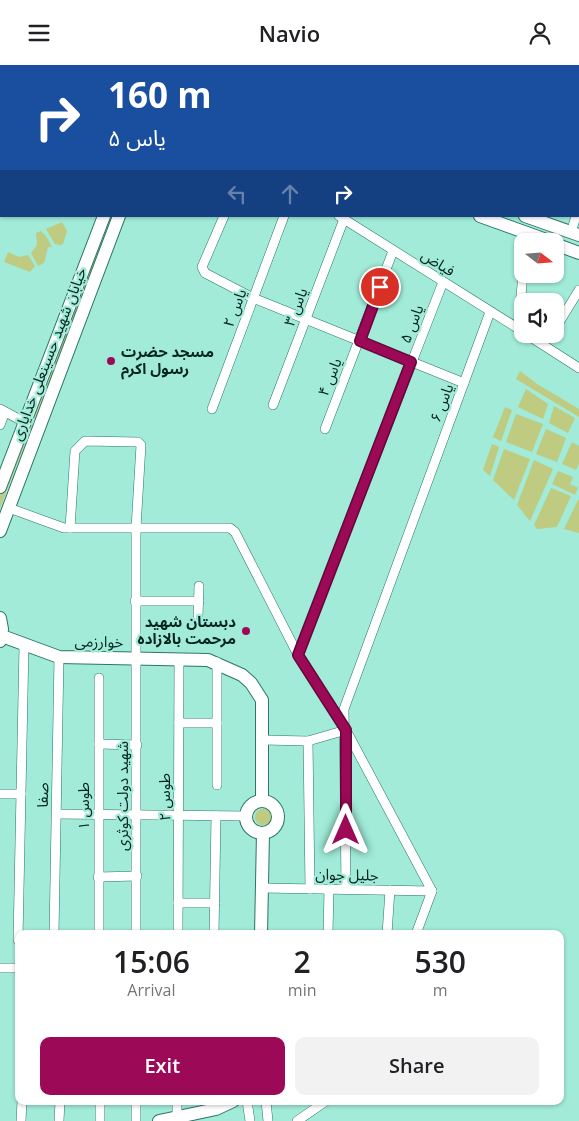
<!DOCTYPE html>
<meta charset="utf-8">
<style>
body{margin:0;font-family:"Open Sans","Noto Sans Arabic",sans-serif;background:#f2f2f2;color:#202124;height:100vh;display:flex;flex-direction:column;font-size:19px;white-space:nowrap}
*{box-sizing:border-box;margin:0}
p{font-size:16px;color:#757577}
.icon{flex:none;width:28px;height:28px;fill:none;stroke:currentColor;stroke-width:2;stroke-linecap:round;stroke-linejoin:round}
.map{position:relative;flex:1;overflow:hidden}
.panel{position:absolute;left:15px;top:865px;width:549px;height:175px;display:flex;flex-direction:column;background:#fff;border-radius:10px;box-shadow:0 1px 4px #0004}
.panel>*{flex:none}
.banner{position:absolute;left:0px;top:0px;width:580px;height:152px;box-shadow:0 1px 4px #0004;background:#1a4fa0;color:#fff;overflow:hidden}
.needle{width:32px;rotate:107deg}
.fabs{position:absolute;left:514px;top:168px;display:grid;gap:10px}
.fabs a{display:grid;place-items:center;width:50px;height:50px;border-radius:10px;background:#fff;box-shadow:0 1px 4px #0004;font-size:25px}
.pin{position:absolute;display:grid;place-items:center;width:42px;height:42px;color:#fff;margin:-21px;border:2px solid #fff;border-radius:50%;box-shadow:0 1px 5px #0007}
.me{position:absolute;width:55px;margin:-28px;rotate:0deg;stroke-linejoin:round;filter:drop-shadow(0 0 4px #0008)}
.turn{display:flex;align-items:center;gap:18px;height:105px;padding:0 25px;font-size:22px}
.turn .icon{width:65px;height:65px;stroke-width:2.5}
.turn b{display:block;font-size:35px;line-height:42px}
.lanes{display:flex;align-items:center;height:48px;padding:0 25px;background:#0003;justify-content:center;gap:25px;direction:ltr}
.lanes .off{opacity:.35}
.eta{display:flex;justify-content:space-evenly;align-items:center;height:85px;text-align:center}
.eta b{font-size:30px;font-weight:600;line-height:35px}
.primary-button{display:flex;gap:10px;margin-top:auto;padding:10px 25px}
.primary-button a{flex:1;height:58px;border-radius:10px;background:#9c0957;color:#fff;font-size:20px;font-weight:600;line-height:58px;text-align:center}
.primary-button a+a{background:#f2f2f2;color:#202124}
header{display:flex;justify-content:space-between;align-items:center;height:65px;padding:0 25px;background:#fff;font-size:22px;font-weight:600}
.map>svg:first-child{display:block}
.green{fill:#becb81}
.lines{fill:none;stroke-linecap:round;stroke-linejoin:round}
.street-casing{stroke:#2b7666;stroke-width:10}
.secondary-casing{stroke:#2b7666;stroke-width:14}
.street{stroke:#fff;stroke-width:9}
.secondary{stroke:#fff;stroke-width:12}
.route-casing{stroke:#650639;stroke-width:12}
.route{stroke:#9c0957;stroke-width:9}
.poi-dot{fill:#9c0957;stroke:#a1ebd8;stroke-width:2}
.labels{text-anchor:middle;stroke-width:4.5;stroke-linejoin:round;paint-order:stroke}
.street-label{font-size:15px;fill:#04241d;stroke:#a1ebd8}
.poi-label{font-size:15px;font-weight:bold;fill:#04241d;stroke:#a1ebd8;text-anchor:start}
</style>
<header><svg class="icon" aria-label="menu" viewBox="0 0 24 24"><path d="M4 6h16M4 12h16M4 18h16"/></svg>Navio<svg class="icon" aria-label="person" viewBox="0 0 24 24"><circle cx="12" cy="8" r="4"/><path d="M4 21q1-7 8-7t8 7"/></svg></header>
<div class="map">
<svg width="579" height="1056" viewBox="0 0 579 1056">
<rect width="100%" height="100%" fill="#a1ebd8"/>
<g class="green">
<polygon points="109,151 113,151 0,443 0,431"/>
<polygon points="62,157 67,166 63,179 60,180 55,179 46,164"/>
<polygon points="41,166 46,171 52,182 48,182 44,198 38,201 31,188 37,180 36,168"/>
<polygon points="8,187 19,192 28,190 35,201 30,207 4,197"/>
<polygon points="520,306 537,319 579,344 579,352 516,314"/>
<polygon points="526,324 548,339 543,354 518,342"/>
<polygon points="554,341 575,353 568,368 549,358"/>
<polygon points="505,342 512,345 501,376 493,372"/>
<polygon points="516,349 543,359 532,387 506,377"/>
<polygon points="546,364 566,373 557,397 536,389"/>
<polygon points="572,377 579,381 579,399 576,405 562,399"/>
<polygon points="492,379 499,382 490,411 483,405"/>
<polygon points="504,384 530,394 514,435 493,415"/>
<polygon points="534,395 553,404 530,456 517,440"/>
<polygon points="558,406 573,412 570,419 578,423 575,430 552,419"/>
<polygon points="551,423 571,431 557,462 537,464 534,460"/>
<polygon points="578,435 579,435 579,468 564,464"/>
<circle cx="263" cy="752" r="8"/>
</g>
<g class="lines">
<defs>
<g id="street">
<polyline points="69,1 70,0"/>
<polyline points="210,1 211,0"/>
<polyline points="283,1 283,0"/>
<polyline points="337,1 337,0"/>
<polyline points="384,1 384,0"/>
<polyline points="441,1 442,0"/>
<polyline points="499,1 499,0"/>
<polyline points="579,144 579,143"/>
<polyline points="224,151 202,202 205,208 253,233 464,318"/>
<polyline points="339,151 522,266"/>
<polyline points="571,168 576,151"/>
<polyline points="560,256 579,225"/>
<polyline points="518,263 523,209"/>
<polyline points="526,269 579,303"/>
<polyline points="273,340 344,154"/>
<polyline points="0,344 26,358"/>
<polyline points="212,344 284,151"/>
<polyline points="0,360 5,347"/>
<polyline points="325,364 393,186"/>
<polyline points="9,443 64,463 230,463 235,467 298,590 345,664"/>
<polyline points="70,463 75,386 85,376 138,377 141,380 136,463 136,869"/>
<polyline points="135,536 199,536"/>
<polyline points="198,551 199,521"/>
<polyline points="298,590 443,217"/>
<polyline points="179,658 217,658"/>
<polyline points="263,675 308,676 346,665 432,826 416,869"/>
<polyline points="308,676 310,824"/>
<polyline points="99,679 137,680"/>
<polyline points="217,720 217,597"/>
<polyline points="0,729 21,729"/>
<polyline points="57,749 247,751"/>
<polyline points="98,812 137,811"/>
<polyline points="262,823 432,826"/>
<polyline points="346,824 344,644 490,247"/>
<polyline points="178,838 215,838"/>
<polyline points="54,869 59,592"/>
<polyline points="99,869 99,613"/>
<polyline points="178,869 179,595"/>
<polyline points="214,869 216,751"/>
<polyline points="328,869 329,824"/>
<polyline points="387,869 390,825"/>
<polyline points="18,875 24,580"/>
<polyline points="0,903 19,903"/>
<polyline points="100,1036 100,1056"/>
<polyline points="247,1036 250,1056"/>
<polyline points="266,1036 268,1056"/>
<polyline points="177,1053 177,1036"/>
<polyline points="21,1056 22,1036"/>
<polyline points="59,1056 60,1036"/>
<polyline points="136,1056 136,1036"/>
<polyline points="297,1056 326,1036"/>
</g>
<g id="secondary">
<polyline points="84,0 87,1"/>
<polyline points="121,0 124,1"/>
<polyline points="560,1 561,0"/>
<polyline points="480,151 549,176"/>
<polyline points="525,151 579,170"/>
<polyline points="555,179 579,188"/>
<polyline points="0,422 104,151"/>
<polyline points="0,466 119,151"/>
<polyline points="0,553 2,564 0,576"/>
<polyline points="2,571 59,592 208,595 242,610 251,618 262,635 262,736"/>
<circle cx="262" cy="752" r="16"/>
<polyline points="261,869 263,768"/>
<polyline points="159,1056 216,1044 233,1036"/>
</g>
</defs>
<use href="#street" class="street-casing"/>
<use href="#secondary" class="secondary-casing"/>
<use href="#street" class="street"/>
<use href="#secondary" class="secondary"/>
</g>
<g class="lines">
<defs>
<polyline id="route" points="346,765 346,665 298,590 411,297 360,276 380,222"/>
</defs>
<use href="#route" class="route-casing"/>
<use href="#route" class="route"/>
</g>
<g class="poi-dot">
<circle cx="111" cy="296" r="5"/>
<circle cx="246" cy="566" r="5"/>
</g>
<g class="labels">
<g class="street-label">
<text transform="translate(438 198) rotate(32)" y="5">فیاض</text>
<text transform="translate(296 242) rotate(-69)" y="5">یاس ۳</text>
<text transform="translate(235 243) rotate(-69)" y="5">یاس ۲</text>
<text transform="translate(412 259) rotate(-69)" y="5">یاس ۵</text>
<text transform="translate(49 289) rotate(-69)" y="5">خیابان شهید حسینعلی خدایاری</text>
<text transform="translate(330 312) rotate(-68)" y="5">یاس ۴</text>
<text transform="translate(442 338) rotate(-69)" y="5">یاس ۶</text>
<text transform="translate(99 577) rotate(1)" y="5">خوارزمی</text>
<text transform="translate(43 730) rotate(-89)" y="5">صفا</text>
<text transform="translate(123 731) rotate(-90)" y="5">شهید دولت کوثری</text>
<text transform="translate(165 732) rotate(-90)" y="5">طوس ۲</text>
<text transform="translate(84 741) rotate(-90)" y="5">طوس ۱</text>
<text transform="translate(347 810) rotate(1)" y="5">جلیل جوان</text>
</g>
<g class="poi-label">
<text x="121" y="292">مسجد حضرت<tspan x="121" dy="17">رسول اکرم</tspan></text>
<text x="236" y="562" text-anchor="end">دبستان شهید<tspan x="236" dy="17">مرحمت بالازاده</tspan></text>
</g>
</g>
</svg>
<div class="fabs">
<a><svg class="needle" viewBox="-14 -14 28 28"><path d="M0-13l5 13h-10z" fill="#e53935"/><path d="M0 13l5-13h-10z" fill="#757577"/></svg></a>
<a><svg class="icon" aria-label="sound" viewBox="0 0 24 24"><path d="M4 9h4l5-4v14l-5-4H4zM17 9q2 3 0 6"/></svg></a>
</div>
<div class="pin" style="left:380px;top:222px;background:#d93025"><svg class="icon" aria-label="arrive" viewBox="0 0 24 24"><path d="M6 21V4h12l-3 4 3 4H6"/></svg></div>
<svg class="me" style="left:346px;top:765px" viewBox="-20 -20 40 40"><path d="M0-17L14 15 0 8-14 15z" fill="#9c0957" stroke="#fff" stroke-width="4"/></svg>
<div class="banner">
<div class="turn"><svg class="icon" aria-label="right" viewBox="0 0 24 24"><path d="M7 20v-9h11M14 6l5 5-5 5"/></svg><div><b>160 m</b>یاس ۵</div></div>
<div class="lanes"><svg class="icon off" aria-label="left" viewBox="0 0 24 24"><path d="M17 20v-9H6M10 6l-5 5 5 5"/></svg><svg class="icon off" aria-label="ahead" viewBox="0 0 24 24"><path d="M12 20V5M6 11l6-6 6 6"/></svg><svg class="icon" aria-label="right" viewBox="0 0 24 24"><path d="M7 20v-9h11M14 6l5 5-5 5"/></svg></div>
</div>
<section class="panel">
<div class="eta">
<div><b>15:06</b><p>Arrival</p></div>
<div><b>2</b><p>min</p></div>
<div><b>530</b><p>m</p></div>
</div>
<div class="primary-button"><a>Exit</a><a>Share</a></div>
</section>
</div>
